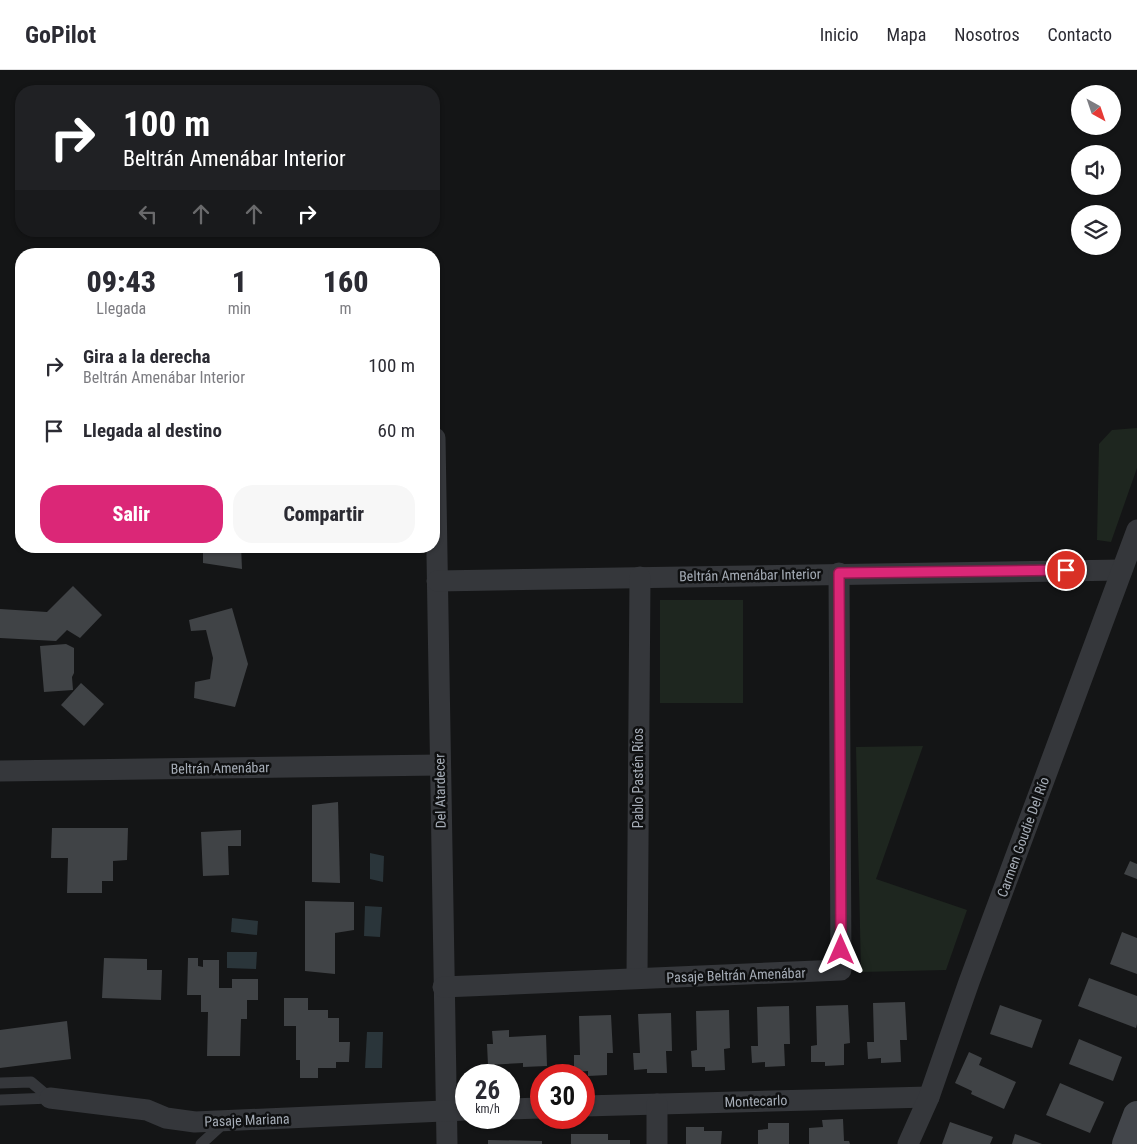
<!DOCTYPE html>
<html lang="es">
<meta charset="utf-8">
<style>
body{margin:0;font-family:"Roboto Condensed",sans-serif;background:#f7f7f7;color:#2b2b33;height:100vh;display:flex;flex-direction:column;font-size:19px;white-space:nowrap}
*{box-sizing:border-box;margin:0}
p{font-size:16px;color:#7c7c81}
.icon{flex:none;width:28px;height:28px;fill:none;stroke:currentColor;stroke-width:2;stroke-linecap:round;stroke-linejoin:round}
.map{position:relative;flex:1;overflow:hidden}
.panel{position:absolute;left:15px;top:178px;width:425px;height:305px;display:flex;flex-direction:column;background:#fff;border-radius:20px;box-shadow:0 1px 4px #0004}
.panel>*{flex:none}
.hud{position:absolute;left:15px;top:15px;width:425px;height:152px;border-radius:20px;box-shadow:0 1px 4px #0004;background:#202124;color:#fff;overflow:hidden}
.needle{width:32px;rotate:140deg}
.controls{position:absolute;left:1071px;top:15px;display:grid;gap:10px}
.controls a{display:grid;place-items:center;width:50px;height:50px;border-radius:50%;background:#fff;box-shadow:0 1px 4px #0004;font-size:25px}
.speed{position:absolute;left:455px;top:994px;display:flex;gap:10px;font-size:25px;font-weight:700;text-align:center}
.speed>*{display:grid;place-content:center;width:65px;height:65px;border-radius:50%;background:#fff;box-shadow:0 1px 4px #0004;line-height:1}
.speed small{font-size:12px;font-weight:400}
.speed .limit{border:8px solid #d22;background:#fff;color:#111}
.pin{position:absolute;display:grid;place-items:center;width:42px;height:42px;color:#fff;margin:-21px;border:2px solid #fff;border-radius:50%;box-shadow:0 1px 5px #0007}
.me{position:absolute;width:55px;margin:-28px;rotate:0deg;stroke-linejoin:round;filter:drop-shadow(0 0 4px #0008)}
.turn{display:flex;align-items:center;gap:18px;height:105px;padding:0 25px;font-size:22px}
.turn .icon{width:65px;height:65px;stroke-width:2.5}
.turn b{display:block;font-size:35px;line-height:42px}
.lanes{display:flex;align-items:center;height:48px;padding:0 25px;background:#0003;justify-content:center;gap:25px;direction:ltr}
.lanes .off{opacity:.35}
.eta{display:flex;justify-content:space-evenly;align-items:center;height:85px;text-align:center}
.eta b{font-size:30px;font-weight:800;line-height:35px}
.button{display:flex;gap:10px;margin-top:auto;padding:10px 25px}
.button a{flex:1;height:58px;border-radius:20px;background:#db2777;color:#fff;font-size:20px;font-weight:800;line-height:58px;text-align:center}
.button a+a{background:#f7f7f7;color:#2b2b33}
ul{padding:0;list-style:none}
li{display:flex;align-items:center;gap:15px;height:65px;padding:0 25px}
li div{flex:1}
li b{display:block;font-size:19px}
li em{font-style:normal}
header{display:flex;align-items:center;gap:30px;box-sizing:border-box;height:70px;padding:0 25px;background:#fff;border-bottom:1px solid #e1e1e2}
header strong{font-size:24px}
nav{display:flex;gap:28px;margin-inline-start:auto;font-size:18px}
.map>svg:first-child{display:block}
.green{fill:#1e261f}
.water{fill:#2a353a}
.building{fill:#404346}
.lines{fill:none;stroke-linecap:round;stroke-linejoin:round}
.lane{stroke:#35373b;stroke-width:11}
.street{stroke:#35373b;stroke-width:21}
.secondary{stroke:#43464b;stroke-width:28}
.route-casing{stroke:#8e194d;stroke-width:12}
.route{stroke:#db2777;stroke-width:9}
.labels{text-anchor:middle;stroke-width:5;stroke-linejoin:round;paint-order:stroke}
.street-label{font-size:14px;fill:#a6adb7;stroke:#0f1011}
</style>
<header>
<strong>GoPilot</strong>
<nav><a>Inicio</a><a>Mapa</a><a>Nosotros</a><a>Contacto</a></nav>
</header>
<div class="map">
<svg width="1137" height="1074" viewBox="0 0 1137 1074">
<rect width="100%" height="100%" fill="#141516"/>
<g class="green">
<polygon points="1137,358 1137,398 1111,472 1097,470 1099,374 1112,360"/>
<rect x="660" y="530" width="83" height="103"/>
<polygon points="923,676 876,809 967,840 946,900 861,902 856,677"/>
</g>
<g class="water">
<polygon points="370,783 384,786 383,812 370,809"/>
<polygon points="365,836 382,837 380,867 364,866"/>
<polygon points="232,848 258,851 257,865 231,862"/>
<polygon points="227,882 257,882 256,899 227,898"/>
<polygon points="367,962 383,962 382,998 365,998"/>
</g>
<g class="building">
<polygon points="203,476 241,476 242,499 203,493"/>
<polygon points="73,516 102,545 80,568 67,560 56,571 0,568 0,539 47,542"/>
<polygon points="232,538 248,594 235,637 194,628 195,612 210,609 213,588 206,560 191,561 189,550"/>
<polygon points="66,574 74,578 74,603 72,607 73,620 44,622 40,576"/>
<polygon points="81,613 104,634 84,656 61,635"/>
<polygon points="338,732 340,813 312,812 312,735"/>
<polygon points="52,758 128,758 127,790 113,791 113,811 102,811 102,823 67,823 68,788 51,788"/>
<polygon points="241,760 241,776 228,776 229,805 203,806 201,762"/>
<polygon points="1130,791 1137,794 1137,809 1124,804"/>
<polygon points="305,831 354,832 354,860 335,863 335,904 305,901"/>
<polygon points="1122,862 1137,868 1137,904 1110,894"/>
<polygon points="104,888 147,889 147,900 162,900 161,930 102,928"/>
<polygon points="188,888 198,888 198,896 203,897 203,890 219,890 219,918 232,918 232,909 258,909 258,930 247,930 247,949 241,949 240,986 207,986 208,942 201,942 201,925 187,925"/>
<polygon points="1089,908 1137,926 1137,954 1136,958 1078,936"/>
<polygon points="284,928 308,928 308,940 328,940 328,948 339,948 339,972 350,972 349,992 336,992 336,998 318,998 318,1008 300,1008 300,990 296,990 296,956 284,956"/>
<polygon points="905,932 907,970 900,970 901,992 881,993 881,988 868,989 867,972 874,972 873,933"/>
<polygon points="848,935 850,973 844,974 844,995 825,996 825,992 811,992 811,976 817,975 816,936"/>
<polygon points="1000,935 1042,950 1032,978 990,964"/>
<polygon points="789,936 790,974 784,974 785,996 765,997 765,992 752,993 751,976 758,976 757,937"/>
<polygon points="729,940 730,978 724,979 725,1000 705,1001 705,997 692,997 691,981 697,980 696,941"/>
<polygon points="671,943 672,981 666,981 667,1003 647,1003 647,999 634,1000 633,983 640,983 638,944"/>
<polygon points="611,945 613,983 607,983 607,1005 588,1006 588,1001 574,1002 574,985 580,985 579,946"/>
<polygon points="67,951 71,989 0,998 0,960"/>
<polygon points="509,960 509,967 546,965 547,996 523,997 523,993 488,995 487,974 493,974 492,961"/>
<polygon points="1079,969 1122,987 1113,1011 1069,994"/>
<polygon points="969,982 982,988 979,995 1016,1012 1004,1039 971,1024 972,1021 955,1013"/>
<polygon points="1060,1013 1104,1032 1090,1063 1046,1045"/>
<polygon points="843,1049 844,1071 849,1071 850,1074 809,1074 809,1058 823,1057 822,1050"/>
<polygon points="950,1052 993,1067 990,1074 942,1074"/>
<polygon points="768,1053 789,1053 789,1074 758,1074 758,1060 768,1059"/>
<polygon points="686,1057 704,1057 704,1061 722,1061 721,1074 686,1074"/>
<polygon points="571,1064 608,1064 608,1070 630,1070 630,1074 571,1074"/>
<polygon points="1015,1064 1042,1074 1012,1074"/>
<polygon points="488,1070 542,1071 542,1074 488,1074"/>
</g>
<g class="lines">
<g class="lane">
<polyline points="0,1013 31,1012 50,1028"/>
<polyline points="0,1030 50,1028"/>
<polyline points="201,1074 225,1052"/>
</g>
<g class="street">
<polyline points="435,368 447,1074"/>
<polyline points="437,511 1122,500"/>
<polyline points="0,701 440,695"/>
<polyline points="637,908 640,507"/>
<polyline points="443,917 841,900 839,503"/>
<polyline points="50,1028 147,1040 166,1048 195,1052 466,1040"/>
<polyline points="584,1036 929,1027"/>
<polyline points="509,1039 541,1038"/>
<polyline points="657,1074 657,1034"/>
<polyline points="908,1074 929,1027 969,912 1137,460"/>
</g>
<polyline class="secondary" points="1126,1074 1137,1045"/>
</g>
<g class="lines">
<defs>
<polyline id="route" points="841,880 839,503 1066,500"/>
</defs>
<use href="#route" class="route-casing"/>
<use href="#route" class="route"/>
</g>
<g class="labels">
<g class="street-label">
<text transform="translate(750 505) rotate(-1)" y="5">Beltrán Amenábar Interior</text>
<text transform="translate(220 698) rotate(-1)" y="5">Beltrán Amenábar</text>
<text transform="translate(638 708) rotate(-90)" y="5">Pablo Pastén Ríos</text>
<text transform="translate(440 721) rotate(-91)" y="5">Del Atardecer</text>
<text transform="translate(1023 767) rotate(-70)" y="5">Carmen Goudie Del Río</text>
<text transform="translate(736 905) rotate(-2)" y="5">Pasaje Beltrán Amenábar</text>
<text transform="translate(756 1031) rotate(-2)" y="5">Montecarlo</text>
<text transform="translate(247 1050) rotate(-2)" y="5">Pasaje Mariana</text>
</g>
</g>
</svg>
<div class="controls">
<a><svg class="needle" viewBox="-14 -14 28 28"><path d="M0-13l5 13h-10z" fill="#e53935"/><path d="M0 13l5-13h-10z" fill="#7c7c81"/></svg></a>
<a><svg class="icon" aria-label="sound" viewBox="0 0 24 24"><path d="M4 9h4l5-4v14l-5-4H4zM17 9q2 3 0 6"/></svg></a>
<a><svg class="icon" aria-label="layers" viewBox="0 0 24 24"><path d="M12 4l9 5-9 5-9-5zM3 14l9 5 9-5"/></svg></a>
</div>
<div class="speed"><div>26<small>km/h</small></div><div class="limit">30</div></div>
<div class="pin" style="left:1066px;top:500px;background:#d93025"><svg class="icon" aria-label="arrive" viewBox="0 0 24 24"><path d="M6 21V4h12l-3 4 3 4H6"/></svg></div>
<svg class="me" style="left:841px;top:880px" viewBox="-20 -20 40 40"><path d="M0-17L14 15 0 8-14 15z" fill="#db2777" stroke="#fff" stroke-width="4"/></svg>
<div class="hud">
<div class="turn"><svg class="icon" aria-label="right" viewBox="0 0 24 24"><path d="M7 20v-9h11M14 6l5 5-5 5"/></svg><div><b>100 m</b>Beltrán Amenábar Interior</div></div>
<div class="lanes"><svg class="icon off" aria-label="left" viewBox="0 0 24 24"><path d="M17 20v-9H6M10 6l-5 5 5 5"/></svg><svg class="icon off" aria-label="ahead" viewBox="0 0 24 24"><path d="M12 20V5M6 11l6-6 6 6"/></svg><svg class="icon off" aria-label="ahead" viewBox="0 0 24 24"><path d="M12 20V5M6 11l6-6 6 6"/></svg><svg class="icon" aria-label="right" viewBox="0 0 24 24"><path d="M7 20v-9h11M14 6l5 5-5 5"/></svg></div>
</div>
<section class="panel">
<div class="eta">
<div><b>09:43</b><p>Llegada</p></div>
<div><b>1</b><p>min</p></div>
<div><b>160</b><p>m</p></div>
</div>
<ul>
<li><svg class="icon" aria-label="right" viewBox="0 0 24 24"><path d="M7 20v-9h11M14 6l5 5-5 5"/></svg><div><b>Gira a la derecha</b><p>Beltrán Amenábar Interior</p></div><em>100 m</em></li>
<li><svg class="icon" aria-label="arrive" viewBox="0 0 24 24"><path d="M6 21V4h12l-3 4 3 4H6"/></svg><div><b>Llegada al destino</b></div><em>60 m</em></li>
</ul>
<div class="button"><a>Salir</a><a>Compartir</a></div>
</section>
</div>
